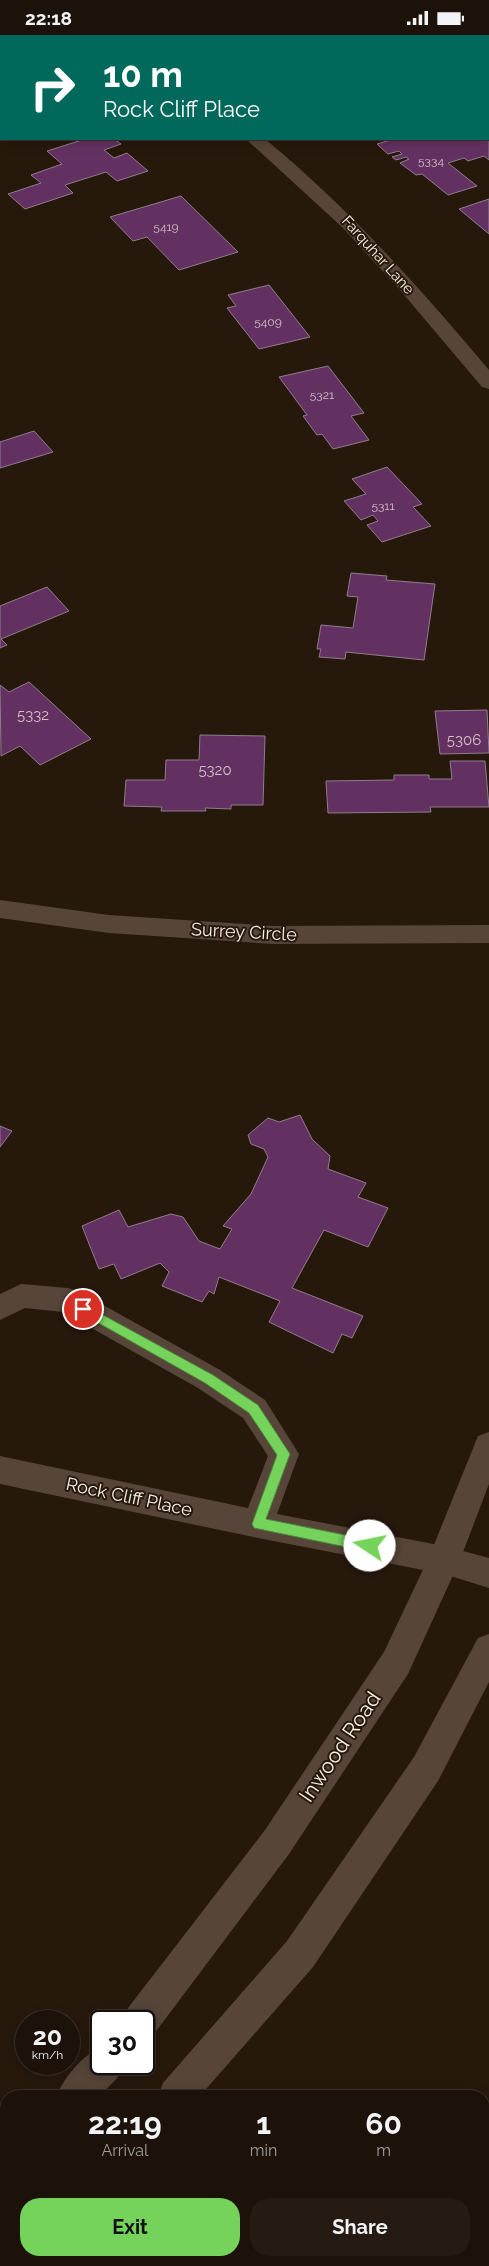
<!DOCTYPE html>
<style>
body{margin:0;font-family:Raleway,sans-serif;background:#251b12;color:#f1f3f6;height:100vh;display:flex;flex-direction:column;font-size:19px;white-space:nowrap}
*{box-sizing:border-box;margin:0}
p{font-size:16px;color:#a09e9c}
.icon{flex:none;width:28px;height:28px;fill:none;stroke:currentColor;stroke-width:2;stroke-linecap:round;stroke-linejoin:round}
.map{position:relative;flex:1;overflow:hidden}
.panel{position:absolute;left:0px;top:2055px;width:490px;height:176px;display:flex;flex-direction:column;background:#1d1209;border-radius:20px 20px 0 0;box-shadow:0 2px 12px #0003,0 0 0 1px #3b322a}
.panel>*{flex:none}
.top-card{position:absolute;left:0px;top:0px;width:490px;height:105px;box-shadow:0 2px 12px #0003,0 0 0 1px #3b322a;background:#00695c;color:#fff;overflow:hidden}
.speed{position:absolute;left:15px;top:1975px;display:flex;gap:10px;font-size:25px;font-weight:700;text-align:center}
.speed>*{display:grid;place-content:center;width:65px;height:65px;border-radius:50%;background:#1d1209;box-shadow:0 2px 12px #0003,0 0 0 1px #3b322a;line-height:1}
.speed small{font-size:12px;font-weight:400}
.speed .limit{border:2px solid #111;border-radius:8px;background:#fff;color:#111}
.pin{position:absolute;display:grid;place-items:center;width:42px;height:42px;color:#fff;margin:-21px;border:2px solid #fff;border-radius:50%;box-shadow:0 1px 5px #0007}
.me{position:absolute;width:55px;margin:-28px;rotate:281deg;stroke-linejoin:round;filter:drop-shadow(0 0 4px #0008)}
.turn{display:flex;align-items:center;gap:18px;height:105px;padding:0 20px;font-size:22px}
.turn .icon{width:65px;height:65px;stroke-width:2.5}
.turn b{display:block;font-size:35px;line-height:42px}
.eta{display:flex;justify-content:space-evenly;align-items:center;height:85px;text-align:center}
.eta b{font-size:30px;font-weight:700;line-height:35px}
.action{display:flex;gap:10px;margin-top:auto;padding:10px 20px}
.action a{flex:1;height:58px;border-radius:20px;background:#75d25b;color:#111;font-size:20px;font-weight:700;line-height:58px;text-align:center}
.action a+a{background:#251b12;color:#f1f3f6}
.status{display:flex;justify-content:space-between;align-items:center;height:35px;padding:0 25px;background:#1d1209;direction:ltr}
.status svg{height:14px;fill:currentColor}
.map>svg:first-child{display:block}
.building{fill:#633161;stroke:#8f7d8d}
.lines{fill:none;stroke-linecap:round;stroke-linejoin:round}
.service{fill:#564538;fill-rule:evenodd}
.minor{fill:#564538;fill-rule:evenodd}
.secondary{fill:#564538;fill-rule:evenodd}
.route{fill:#75d25b;stroke:#4c883b}
.labels{text-anchor:middle;stroke-width:4;stroke-linejoin:round;paint-order:stroke}
.far-number-label{font-size:12px;fill:#d4c0c6}
.far-street-label{font-size:15px;fill:#f9efe7;stroke:#27180c}
.number-label{font-size:15px;fill:#d4c0c6}
.street-label{font-size:18px;fill:#f9efe7;stroke:#27180c}
.near-street-label{font-size:21px;fill:#f9efe7;stroke:#27180c}
</style>
<div class="status"><b>22:18</b><svg viewBox="0 0 49 12"><path d="M0 12V9h3v3zM5 12V6h3v6zM10 12V3h3v9zM15 12V0h3v12zM26 1h20v11H26zM47 4h2v5h-2z"/></svg></div>
<div class="map">
<svg width="489" height="2231" viewBox="0 0 489 2231">
<rect width="100%" height="100%" fill="#27180c"/>
<g class="building">
<polygon points="248,0 327,0 323,1"/>
<polygon points="489,92 489,125 484,121 468,126 464,123 448,128 477,151 448,160 422,139 416,140 400,128 409,124 406,122 396,125 392,122 402,119 399,116 388,119 377,109 394,104 489,104"/>
<polygon points="85,104 114,104 121,109 104,115 114,123 127,118 148,136 117,146 106,137 65,150 73,158 25,174 8,159 41,148 31,140 62,129 47,116"/>
<polygon points="181,161 238,217 179,235 147,202 133,206 110,182"/>
<polygon points="489,164 489,199 459,174"/>
<polygon points="269,250 310,302 259,314 227,273 236,271 228,260"/>
<polygon points="328,331 364,378 351,381 369,405 333,414 322,399 317,400 303,381 307,380 279,342"/>
<polygon points="34,396 53,417 0,433 0,407"/>
<polygon points="387,432 422,469 413,472 431,491 382,507 367,490 378,486 373,480 361,485 344,466 366,459 352,444"/>
<polygon points="351,538 387,541 386,545 435,549 424,625 346,617 345,624 319,622 321,614 317,614 321,590 353,593 358,562 347,561"/>
<polygon points="47,552 69,576 1,604 7,610 0,613 0,571"/>
<polygon points="29,647 91,704 40,730 20,711 1,721 0,650 9,657"/>
<polygon points="487,675 489,718 440,719 435,676"/>
<polygon points="200,700 265,701 263,770 231,770 231,774 205,773 206,776 161,776 162,772 124,771 126,745 165,745 166,725 199,725"/>
<polygon points="450,726 485,726 489,772 430,772 431,777 328,778 326,746 394,745 394,740 429,740 429,744 452,744"/>
<polygon points="300,1080 312,1104 330,1121 328,1134 366,1148 358,1162 388,1173 368,1212 324,1195 292,1253 363,1281 352,1303 342,1299 333,1318 269,1287 280,1266 219,1242 214,1259 209,1256 202,1267 162,1251 169,1237 160,1228 121,1244 114,1229 99,1234 82,1191 119,1175 128,1192 171,1179 183,1182 199,1206 220,1214 232,1194 223,1191 251,1159 268,1122 264,1114 251,1109 248,1100 268,1083 279,1087"/>
<polygon points="0,1091 12,1096 0,1112"/>
</g>
<g class="lines">
<polygon class="service" points="422,0 439,0 440,1 423,1"/>
<g class="minor">
<polygon points="115,0 132,0 132,1 116,1"/>
<path d="M246 104H265C349 173 420 253 489 335V354L482 352 400 255 343 193Z"/>
<polygon points="0,865 109,880 273,891 489,890 489,908 273,909 109,898 0,883"/>
<polygon points="21,1249 68,1253 78,1256 220,1335 265,1365 299,1419 277,1479 444,1511 489,1523 489,1553 444,1539 258,1503 0,1449 0,1421 248,1473 268,1421 243,1383 198,1353 63,1277 25,1273 0,1285 0,1259"/>
</g>
<g class="secondary">
<polygon points="489,1397 489,1449 460,1525 408,1639 289,1819 154,1999 144,2003 144,1986 123,1986 128,1973 265,1795 384,1617 429,1522 478,1401"/>
<polygon points="489,1599 489,1647 438,1746 313,1932 200,2061 158,2061 163,2048 287,1906 414,1722 478,1603"/>
<path d="M101 2012V2029H123L118 2042 100 2061H57C63 2043 83 2020 101 2012Z"/>
<polygon points="6,2118 6,2160 0,2163 0,2121"/>
<polygon points="11,2225 52,2225 50,2231 9,2231"/>
</g>
</g>
<polygon class="route" points="83,1269 213,1340 258,1370 290,1419 266,1484 370,1505 375,1507 376,1511 375,1515 370,1517 254,1493 252,1489 277,1420 249,1378 205,1348 79,1277 77,1274 79,1270"/>
<g class="labels">
<g class="far-number-label">
<text x="431" y="130">5334</text>
<text x="166" y="196">5419</text>
<text x="268" y="291">5409</text>
<text x="322" y="364">5321</text>
<text x="383" y="475">5311</text>
</g>
<g class="far-street-label">
<text transform="translate(378 220) rotate(48)" y="5">Farquhar Lane</text>
</g>
<g class="number-label">
<text x="33" y="685">5332</text>
<text x="464" y="710">5306</text>
<text x="215" y="740">5320</text>
</g>
<g class="street-label">
<text transform="translate(244 897) rotate(3)" y="6">Surrey Circle</text>
<text transform="translate(129 1462) rotate(12)" y="6">Rock Cliff Place</text>
</g>
<g class="near-street-label">
<text transform="translate(340 1712) rotate(-56)" y="7">Inwood Road</text>
</g>
</g>
</svg>
<div class="speed"><div>20<small>km/h</small></div><div class="limit">30</div></div>
<div class="pin" style="left:83px;top:1274px;background:#d93025"><svg class="icon" aria-label="arrive" viewBox="0 0 24 24"><path d="M6 21V4h12l-3 4 3 4H6"/></svg></div>
<svg class="me" style="left:370px;top:1511px" viewBox="-20 -20 40 40"><circle r="19" fill="#fff"/><path d="M0-13L10 11 0 6-10 11z" fill="#75d25b"/></svg>
<div class="top-card">
<div class="turn"><svg class="icon" aria-label="right" viewBox="0 0 24 24"><path d="M7 20v-9h11M14 6l5 5-5 5"/></svg><div><b>10 m</b>Rock Cliff Place</div></div>
</div>
<section class="panel">
<div class="eta">
<div><b>22:19</b><p>Arrival</p></div>
<div><b>1</b><p>min</p></div>
<div><b>60</b><p>m</p></div>
</div>
<div class="action"><a>Exit</a><a>Share</a></div>
</section>
</div>
